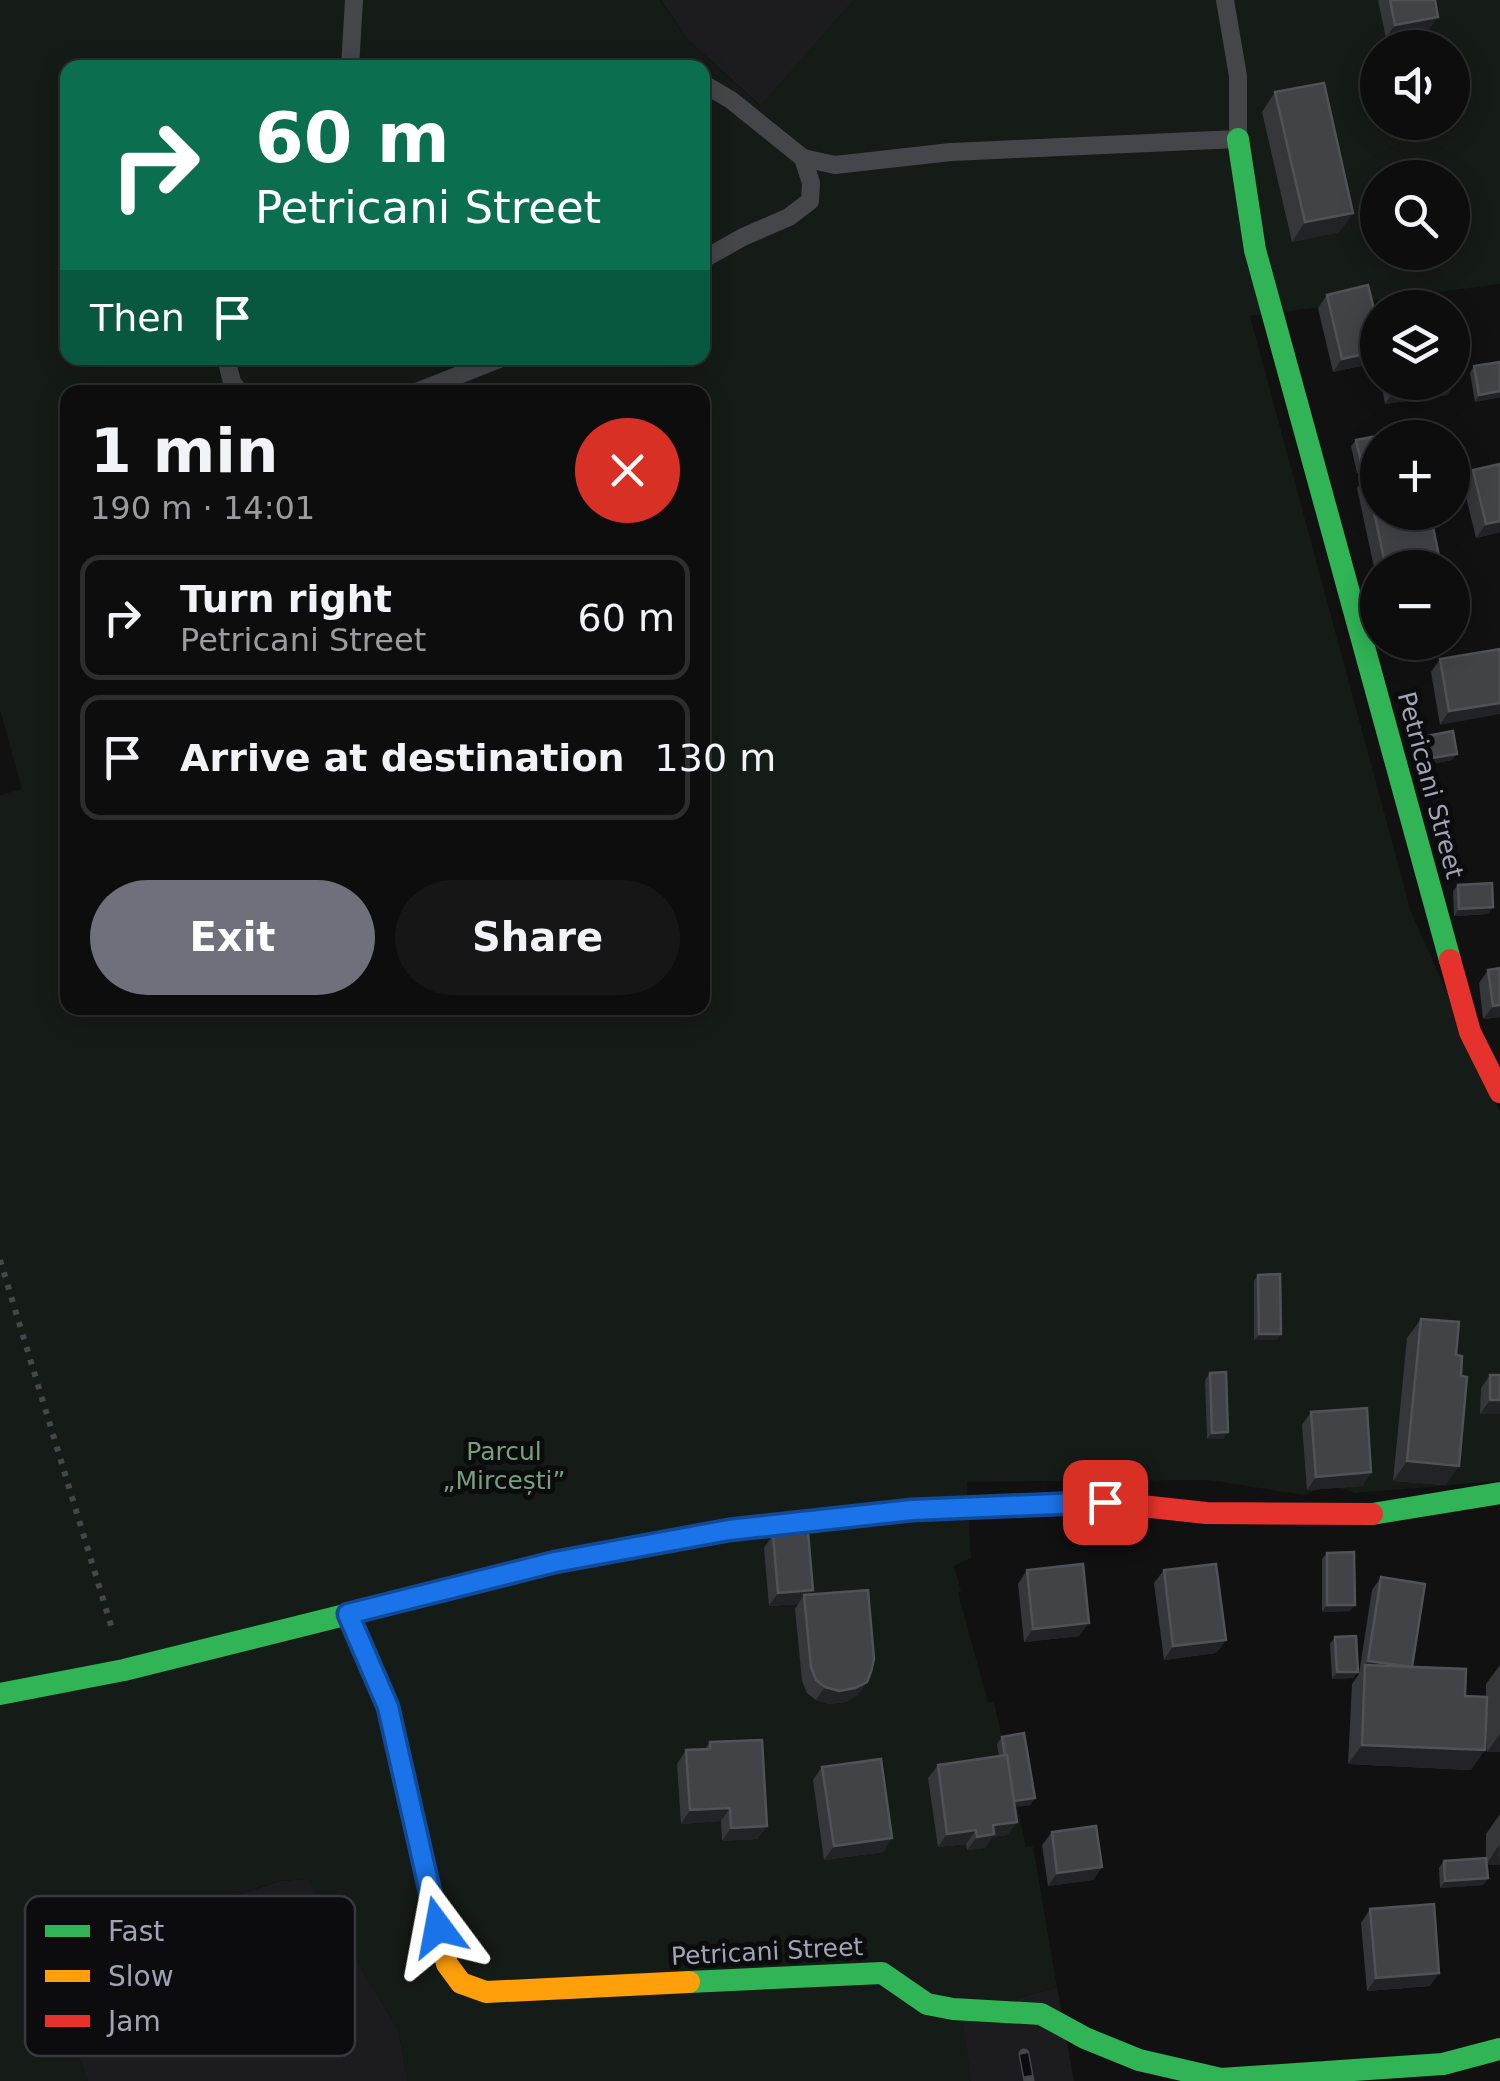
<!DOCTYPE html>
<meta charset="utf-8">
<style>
body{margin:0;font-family:"DejaVu Sans",sans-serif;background:#161616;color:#f1f3f6;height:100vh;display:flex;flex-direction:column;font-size:38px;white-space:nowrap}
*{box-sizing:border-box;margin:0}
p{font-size:32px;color:#9a9c9d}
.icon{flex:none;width:55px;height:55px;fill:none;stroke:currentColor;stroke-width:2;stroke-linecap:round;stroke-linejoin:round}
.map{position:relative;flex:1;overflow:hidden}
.details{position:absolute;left:60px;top:385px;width:650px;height:630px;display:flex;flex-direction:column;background:#0d0d0d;border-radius:20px;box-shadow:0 5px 25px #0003,0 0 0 2px #2d2d2e}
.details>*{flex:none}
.banner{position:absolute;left:60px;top:60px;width:650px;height:305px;border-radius:20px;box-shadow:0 5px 25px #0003,0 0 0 2px #2d2d2e;background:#0b6e4f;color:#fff;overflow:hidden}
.fabs{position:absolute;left:1360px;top:30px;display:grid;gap:20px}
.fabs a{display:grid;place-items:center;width:110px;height:110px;border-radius:50%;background:#0d0d0d;box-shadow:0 5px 25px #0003,0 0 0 2px #2d2d2e;font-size:50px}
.pin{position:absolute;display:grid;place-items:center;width:85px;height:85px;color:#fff;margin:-42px;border-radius:20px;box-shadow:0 5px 15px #0006}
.me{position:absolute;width:110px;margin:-55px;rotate:347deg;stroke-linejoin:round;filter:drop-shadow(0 0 8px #0008)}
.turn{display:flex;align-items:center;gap:35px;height:210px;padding:0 30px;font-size:45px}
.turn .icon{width:130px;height:130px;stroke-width:2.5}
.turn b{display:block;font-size:70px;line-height:85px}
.then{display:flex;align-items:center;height:95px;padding:0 30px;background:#0003;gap:20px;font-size:38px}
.round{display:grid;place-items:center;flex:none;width:105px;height:105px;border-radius:52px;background:#161616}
.headline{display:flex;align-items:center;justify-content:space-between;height:170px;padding:0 30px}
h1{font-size:60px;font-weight:800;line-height:75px}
.action{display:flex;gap:20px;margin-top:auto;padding:20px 30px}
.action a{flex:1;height:115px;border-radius:60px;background:#6e717b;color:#fff;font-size:40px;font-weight:800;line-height:115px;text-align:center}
.action a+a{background:#161616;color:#f1f3f6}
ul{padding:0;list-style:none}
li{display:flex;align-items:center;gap:30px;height:125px;margin:0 20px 15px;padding:0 10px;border:5px solid #2d2d2e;border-radius:20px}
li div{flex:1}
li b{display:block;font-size:38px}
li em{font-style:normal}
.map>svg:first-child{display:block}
.built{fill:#1c1b1e}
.green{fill:#151b17;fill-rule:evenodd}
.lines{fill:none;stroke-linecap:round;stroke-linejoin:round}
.path{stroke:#46474c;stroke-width:6;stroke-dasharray:5 8;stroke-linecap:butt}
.lane{stroke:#45464a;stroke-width:18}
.fast{stroke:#30b455;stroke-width:22}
.slow{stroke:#ff9f0a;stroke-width:22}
.jam{stroke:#e5322d;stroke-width:22}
.rail-casing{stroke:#45464a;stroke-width:11}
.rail{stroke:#0c0b0d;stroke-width:8;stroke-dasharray:22;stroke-linecap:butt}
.wall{fill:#36373a}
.shaded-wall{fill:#222324}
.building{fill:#414347;stroke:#505258;stroke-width:2.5}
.route-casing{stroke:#114b97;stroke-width:25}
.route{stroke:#1a73e8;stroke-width:18}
.labels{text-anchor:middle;stroke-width:10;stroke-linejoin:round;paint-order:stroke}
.street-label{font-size:25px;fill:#a0a4b4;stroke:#0c0b0d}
.park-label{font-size:25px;fill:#75a17d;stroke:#0c0b0d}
.key{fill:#0c0b0d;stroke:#38393f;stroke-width:2.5}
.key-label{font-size:28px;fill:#a0a4b4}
</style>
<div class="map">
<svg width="1500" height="2081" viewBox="0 0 1500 2081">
<rect width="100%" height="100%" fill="#111"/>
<g class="built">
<polygon points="661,0 854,0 761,106 688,40"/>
<polygon points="308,1879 398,2030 408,2081 88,2081 41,1958 280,1881"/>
<polygon points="1057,1987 1074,2081 971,2081 961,2015"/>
</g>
<path class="green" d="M0 0H660L688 40 760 106 854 0H1500V284L1250 316 1411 912 1500 1112V1481L1355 1493C1336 1485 1323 1486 1304 1495L1209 1480 967 1482 971 1558 954 1566 961 1591 958 1593 988 1702H994L1026 1847 1033 1846 1057 1987 962 2015 971 2081H408L398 2030 307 1879 279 1881 42 1958 88 2081H0V795L22 789 0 710ZM1378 48H1452V122H1378ZM68 68H702V358H68ZM1378 178H1452V252H1378ZM68 392H702V1008H68Z"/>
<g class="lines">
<polyline class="path" points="0,1260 113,1632"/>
<g class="lane">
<polyline points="350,68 354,0"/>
<polyline points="702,83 731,100 803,158 835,165 951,152 1238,139 1238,76 1225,0"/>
<polyline points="702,260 743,237 789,217 810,201 811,183 803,158"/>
<polyline points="226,358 232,382 239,392"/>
<polyline points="416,392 502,358"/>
</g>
<g class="fast">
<polyline points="1238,139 1255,250 1450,960"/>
<polyline points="1372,1514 1500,1493"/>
<polyline points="0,1694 124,1670 573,1558"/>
<polyline points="689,1982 882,1973 927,2004 953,2009 1041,2014 1085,2038 1139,2060 1221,2079 1443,2064 1500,2049"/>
</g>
<polyline class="slow" points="348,1614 388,1707 447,1964 461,1983 486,1992 689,1982"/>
<g class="jam">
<polyline points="1450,960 1470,1032 1500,1092"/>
<polyline points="573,1558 729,1530 912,1510 1105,1502 1206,1513 1372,1514"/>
</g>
<defs>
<polyline id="rail" points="1024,2054 1029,2081"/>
</defs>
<use href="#rail" class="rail-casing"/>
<use href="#rail" class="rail"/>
</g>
<g class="wall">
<polygon points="1378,0 1435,0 1429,30 1386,38"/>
<polygon points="1275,92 1353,213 1339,232 1292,242 1262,112"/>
<polygon points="1327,295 1374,363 1333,372 1318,308"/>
<polygon points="1474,366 1500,397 1475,402 1470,373"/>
<polygon points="1381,382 1456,382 1447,395 1385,404"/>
<polygon points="1378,438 1431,568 1378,568 1377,581 1357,488 1363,480 1362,476 1365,471 1357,473 1351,446 1356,440"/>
<polygon points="1500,464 1500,532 1476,538 1463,484 1473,470"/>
<polygon points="1500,649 1440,725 1431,672 1440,659"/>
<polygon points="1421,737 1452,760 1420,766 1416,744"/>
<polygon points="1458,885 1488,914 1454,916 1453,891"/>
<polygon points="1500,968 1500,1017 1483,1019 1479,983 1488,970"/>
<polygon points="1258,1275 1281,1334 1276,1340 1254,1340 1254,1281"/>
<polygon points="1421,1319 1456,1355 1461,1376 1459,1466 1445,1485 1393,1481 1407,1338"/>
<polygon points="1210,1373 1224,1439 1207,1439 1205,1380"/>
<polygon points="1490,1375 1500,1375 1500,1414 1480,1414 1481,1388"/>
<polygon points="1311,1412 1371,1472 1362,1486 1307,1490 1302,1425"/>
<polygon points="773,1535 813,1590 809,1595 867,1682 857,1695 846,1702 829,1704 816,1700 807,1693 802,1681 795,1609 798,1604 769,1606 764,1548"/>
<polygon points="1327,1553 1350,1611 1322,1612 1322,1559"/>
<polygon points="1027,1570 1079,1636 1024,1642 1018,1584"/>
<polygon points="1164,1570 1226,1640 1216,1653 1164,1660 1154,1583"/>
<polygon points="1381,1577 1412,1667 1465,1696 1486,1697 1486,1684 1500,1665 1500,1752 1487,1752 1486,1707 1471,1770 1348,1764 1352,1684 1359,1674 1372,1590"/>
<polygon points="1335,1637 1358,1672 1353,1678 1332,1679 1330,1644"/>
<polygon points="1002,1737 1035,1798 1030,1805 1014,1807 1017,1822 1007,1835 992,1837 985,1848 967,1850 966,1844 938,1847 928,1778 938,1765 999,1756 997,1744"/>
<polygon points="710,1742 767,1826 757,1839 722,1841 721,1821 681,1824 677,1764 686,1750 705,1749"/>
<polygon points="822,1767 892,1838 883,1852 824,1860 813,1780"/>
<polygon points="1500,1814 1500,1865 1487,1865 1488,1878 1483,1885 1440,1888 1439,1868 1444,1861 1486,1858 1486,1834"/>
<polygon points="1052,1832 1102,1867 1093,1880 1048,1886 1042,1845"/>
<polygon points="1370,1909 1430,1986 1367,1991 1361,1923"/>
</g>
<g class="shaded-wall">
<polygon points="1438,17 1429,30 1386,38 1395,25"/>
<polygon points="1353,213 1339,232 1292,242 1305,222"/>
<polygon points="1378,351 1378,358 1374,363 1333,372 1342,359"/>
<polygon points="1456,382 1447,395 1385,404 1394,391"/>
<polygon points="1500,391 1500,397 1475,402 1479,395"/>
<polygon points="1370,464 1365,471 1357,473 1362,466"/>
<polygon points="1500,521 1500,532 1476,538 1486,524"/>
<polygon points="1439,556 1431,568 1388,568"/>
<polygon points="1500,703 1500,714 1440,725 1449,711"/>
<polygon points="1457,754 1452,760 1420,766 1425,759"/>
<polygon points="1493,907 1488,914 1454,916 1459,909"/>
<polygon points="1500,1005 1500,1017 1483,1019 1493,1006"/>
<polygon points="1259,1334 1281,1334 1276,1340 1254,1340"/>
<polygon points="1490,1400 1500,1400 1500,1414 1480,1414"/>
<polygon points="1228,1432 1224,1439 1207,1439 1212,1433"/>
<polygon points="1407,1461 1459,1466 1445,1485 1393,1481"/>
<polygon points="1371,1472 1362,1486 1307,1490 1316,1477"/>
<polygon points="813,1590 805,1601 804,1595 798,1604 769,1606 778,1593"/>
<polygon points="1327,1605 1355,1605 1350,1611 1322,1612"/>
<polygon points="1089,1623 1079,1636 1024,1642 1033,1629"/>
<polygon points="1226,1640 1216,1653 1164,1660 1173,1646"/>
<polygon points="1368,1661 1412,1668 1365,1665 1358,1674"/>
<polygon points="1337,1672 1358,1672 1353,1678 1332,1679"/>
<polygon points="867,1682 857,1695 846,1702 829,1704 816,1700 825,1687"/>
<polygon points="1500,1734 1500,1752 1487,1752"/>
<polygon points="1362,1745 1485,1750 1471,1770 1348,1764"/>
<polygon points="1035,1798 1030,1805 1008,1808 1012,1801"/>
<polygon points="730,1808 721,1821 681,1824 690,1810"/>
<polygon points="1017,1822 1007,1835 992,1837 985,1848 967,1850 977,1837 993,1825"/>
<polygon points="767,1826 757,1839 722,1841 731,1828"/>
<polygon points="976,1830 966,1844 938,1847 947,1834"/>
<polygon points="892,1838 883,1852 824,1860 834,1846"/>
<polygon points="1499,1845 1500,1865 1486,1865"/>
<polygon points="1102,1867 1093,1880 1048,1886 1057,1873"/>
<polygon points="1488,1878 1483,1885 1440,1888 1445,1881"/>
<polygon points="1439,1973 1430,1986 1367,1991 1376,1978"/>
</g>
<g class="building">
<polygon points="1390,0 1435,0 1438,17 1395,25"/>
<polygon points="1324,83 1353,213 1305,222 1275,92"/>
<polygon points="1368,285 1378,325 1378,351 1342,359 1327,295"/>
<polygon points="1452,356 1456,382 1452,382"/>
<polygon points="1500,362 1500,391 1479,395 1474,366"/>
<polygon points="1393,382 1451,382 1394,391"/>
<polygon points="1393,433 1394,438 1378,438 1378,461 1362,466 1356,440"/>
<polygon points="1378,461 1378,512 1430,512 1439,556 1386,568 1366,475 1374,473 1371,463"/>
<polygon points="1500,464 1500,521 1486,524 1473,470"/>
<polygon points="1500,649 1500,703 1449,711 1440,659"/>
<polygon points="1453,731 1457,754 1425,759 1421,737"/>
<polygon points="1492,883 1493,907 1459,909 1458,885"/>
<polygon points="1500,968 1500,1005 1493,1006 1488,970"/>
<polygon points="1280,1274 1281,1334 1259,1334 1258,1275"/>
<polygon points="1421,1319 1459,1322 1456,1355 1462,1356 1461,1376 1467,1377 1459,1466 1407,1461"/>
<polygon points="1226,1372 1228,1432 1212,1433 1210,1373"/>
<rect x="1490" y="1375" width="10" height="25"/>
<polygon points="1367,1408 1371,1472 1316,1477 1311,1412"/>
<polygon points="808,1532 813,1590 778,1593 773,1535"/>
<polygon points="1354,1552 1355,1605 1327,1605 1327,1553"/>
<polygon points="1083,1564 1089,1623 1033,1629 1027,1570"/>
<polygon points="1216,1564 1226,1640 1173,1646 1164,1570"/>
<polygon points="1381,1577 1425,1584 1412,1667 1368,1661"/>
<polygon points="868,1590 874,1659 871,1672 867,1682 855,1688 839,1691 825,1687 816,1680 811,1667 804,1595"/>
<polygon points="1356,1636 1358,1672 1337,1672 1335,1637"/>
<polygon points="1365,1665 1466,1669 1465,1696 1487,1697 1485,1750 1362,1745"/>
<polygon points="1024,1733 1035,1798 1014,1801 1007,1755 1005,1755 1002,1737"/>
<polygon points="762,1740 767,1826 731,1828 730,1808 690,1810 686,1750 710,1749 710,1742"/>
<polygon points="1007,1755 1017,1822 993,1825 994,1834 977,1837 976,1830 947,1834 938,1765"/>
<polygon points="881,1759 892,1838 834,1846 822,1767"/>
<polygon points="1096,1826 1102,1867 1057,1873 1052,1832"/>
<polygon points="1486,1858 1488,1878 1445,1881 1444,1861"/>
<polygon points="1434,1904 1439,1973 1376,1978 1370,1909"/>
</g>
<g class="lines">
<defs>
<polyline id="route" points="438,1927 388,1707 348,1614 555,1562 729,1530 912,1510 1105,1502"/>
</defs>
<use href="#route" class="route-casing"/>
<use href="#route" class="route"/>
</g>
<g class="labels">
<g class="street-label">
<text transform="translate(1431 785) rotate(75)" y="9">Petricani Street</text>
<text transform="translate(767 1951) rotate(-3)" y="9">Petricani Street</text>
</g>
<g class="park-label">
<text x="504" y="1460">Parcul<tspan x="504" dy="29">„Mircești”</tspan></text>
</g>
</g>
<rect x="25" y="1896" width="330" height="160" rx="15" class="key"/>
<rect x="45" y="1925" width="45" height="12" fill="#30b455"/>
<rect x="45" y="1970" width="45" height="12" fill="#ff9f0a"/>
<rect x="45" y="2015" width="45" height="12" fill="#e5322d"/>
<g class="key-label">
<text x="108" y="1941">Fast</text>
<text x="108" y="1986">Slow</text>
<text x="108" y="2031">Jam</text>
</g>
</svg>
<div class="fabs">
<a><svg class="icon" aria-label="sound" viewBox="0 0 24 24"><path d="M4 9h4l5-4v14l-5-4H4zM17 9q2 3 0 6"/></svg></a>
<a><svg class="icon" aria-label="search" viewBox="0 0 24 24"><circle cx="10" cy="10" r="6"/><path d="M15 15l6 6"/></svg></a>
<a><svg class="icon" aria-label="layers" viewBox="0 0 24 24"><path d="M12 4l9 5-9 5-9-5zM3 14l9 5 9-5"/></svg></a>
<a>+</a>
<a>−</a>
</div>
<div class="pin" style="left:1105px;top:1502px;background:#d93025"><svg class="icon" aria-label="arrive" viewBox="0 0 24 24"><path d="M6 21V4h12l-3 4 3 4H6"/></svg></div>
<svg class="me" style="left:438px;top:1927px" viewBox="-20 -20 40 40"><path d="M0-17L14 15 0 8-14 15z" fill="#1a73e8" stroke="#fff" stroke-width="4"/></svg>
<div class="banner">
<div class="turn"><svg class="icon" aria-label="right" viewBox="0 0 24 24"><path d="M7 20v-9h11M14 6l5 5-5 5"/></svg><div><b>60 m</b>Petricani Street</div></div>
<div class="then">Then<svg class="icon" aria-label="arrive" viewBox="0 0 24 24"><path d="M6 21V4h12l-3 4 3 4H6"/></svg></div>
</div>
<section class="details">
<div class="headline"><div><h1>1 min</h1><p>190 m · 14:01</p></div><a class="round" style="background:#d93025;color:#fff"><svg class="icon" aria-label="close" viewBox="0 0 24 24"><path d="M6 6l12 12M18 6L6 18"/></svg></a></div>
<ul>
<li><svg class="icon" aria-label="right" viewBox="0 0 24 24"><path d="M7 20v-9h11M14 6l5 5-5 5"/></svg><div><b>Turn right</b><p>Petricani Street</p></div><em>60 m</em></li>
<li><svg class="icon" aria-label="arrive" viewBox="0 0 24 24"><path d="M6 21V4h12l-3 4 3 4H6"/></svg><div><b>Arrive at destination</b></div><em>130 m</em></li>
</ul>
<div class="action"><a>Exit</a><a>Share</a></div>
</section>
</div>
